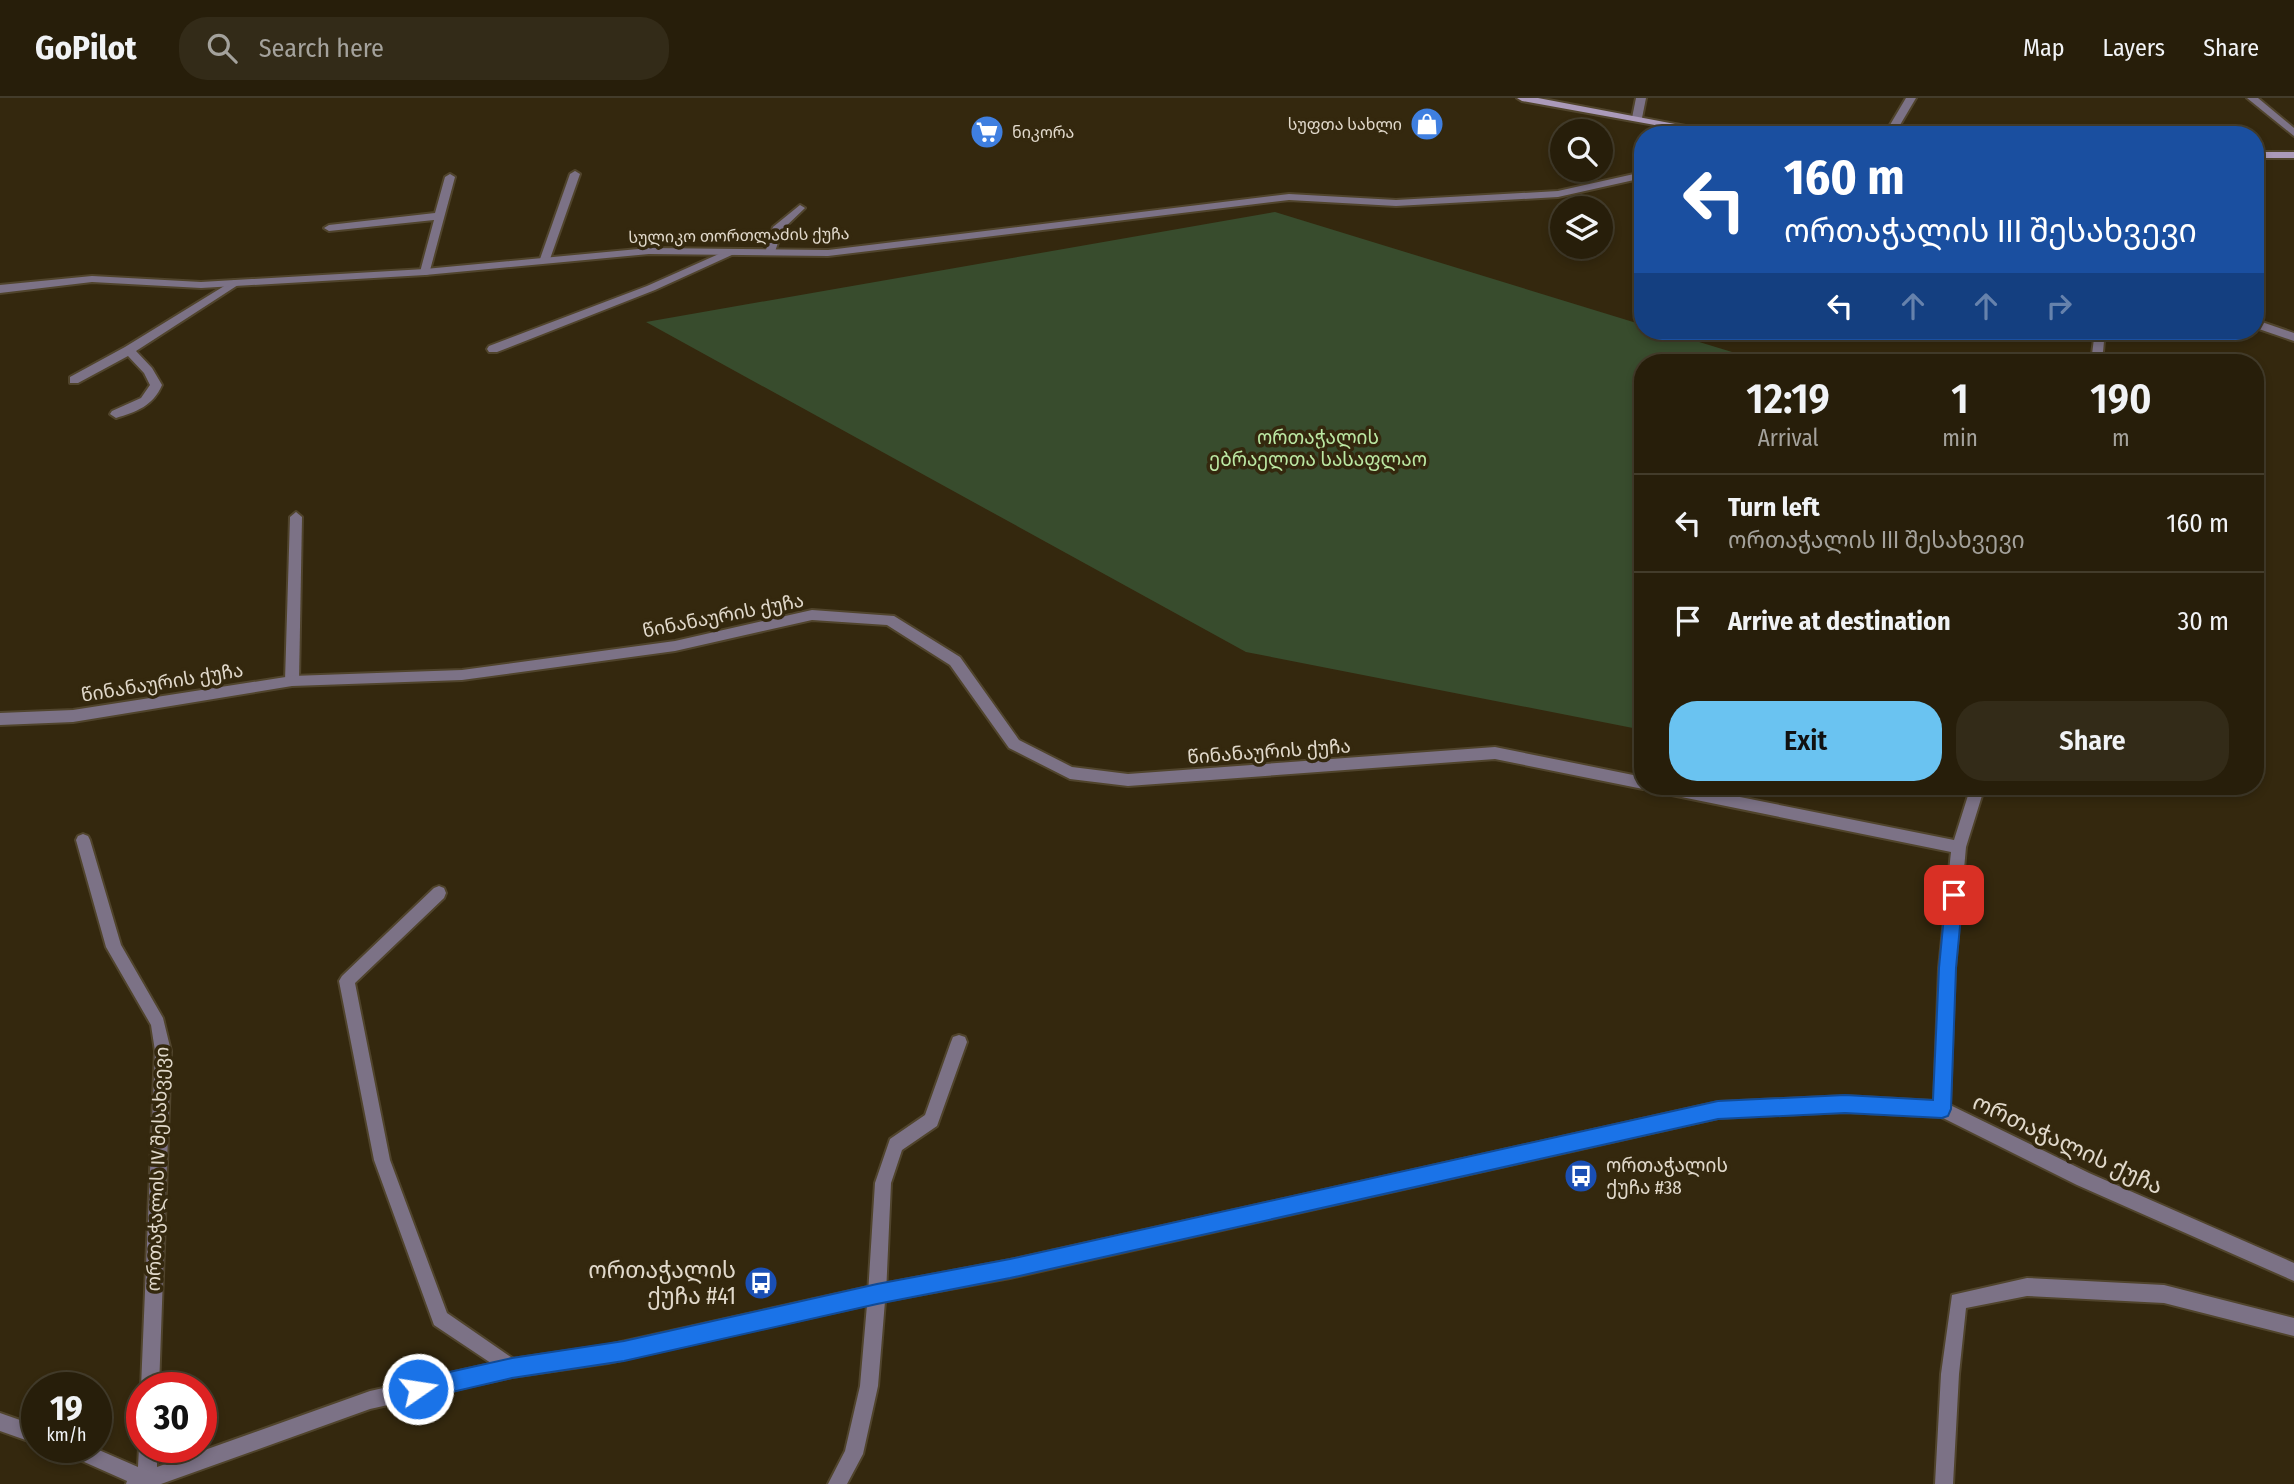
<!DOCTYPE html>
<meta charset="utf-8">
<style>
body{margin:0;font-family:"Fira Sans Condensed","Noto Sans Georgian",sans-serif;background:#332b18;color:#f1f3f6;height:100vh;display:flex;flex-direction:column;font-size:26px;white-space:nowrap}
*{box-sizing:border-box;margin:0}
p{font-size:23px;color:#a4a29c}
.icon{flex:none;width:38px;height:38px;fill:none;stroke:currentColor;stroke-width:2;stroke-linecap:round;stroke-linejoin:round}
.map{position:relative;flex:1;overflow:hidden}
.sheet{position:absolute;left:1634px;top:256px;width:630px;height:441px;display:flex;flex-direction:column;background:#271e0a;border-radius:28px;box-shadow:0 4px 10px #0003,0 0 0 2px #433c2b}
.sheet>*{flex:none}
.banner{position:absolute;left:1634px;top:28px;width:630px;height:214px;border-radius:28px;box-shadow:0 4px 10px #0003,0 0 0 2px #433c2b;background:#1a4fa0;color:#fff;overflow:hidden}
.fabs{position:absolute;left:1550px;top:21px;display:grid;gap:14px}
.fabs a{display:grid;place-items:center;width:63px;height:63px;border-radius:50%;background:#271e0a;box-shadow:0 4px 10px #0003,0 0 0 2px #433c2b;font-size:35px}
.speed{position:absolute;left:21px;top:1274px;display:flex;gap:14px;font-size:35px;font-weight:700;text-align:center}
.speed>*{display:grid;place-content:center;width:91px;height:91px;border-radius:50%;background:#271e0a;box-shadow:0 4px 10px #0003,0 0 0 2px #433c2b;line-height:1}
.speed small{font-size:18px;font-weight:400}
.speed .limit{border:10px solid #d22;background:#fff;color:#111}
.pin{position:absolute;display:grid;place-items:center;width:60px;height:60px;color:#fff;margin:-30px;border-radius:14px;box-shadow:0 4px 10px #0006}
.me{position:absolute;width:77px;margin:-38px;rotate:77deg;stroke-linejoin:round;filter:drop-shadow(0 0 5px #0008)}
.turn{display:flex;align-items:center;gap:24px;height:147px;padding:0 35px;font-size:32px}
.turn .icon{width:91px;height:91px;stroke-width:2.5}
.turn b{display:block;font-size:49px;line-height:60px}
.lanes{display:flex;align-items:center;height:66px;padding:0 35px;background:#0003;justify-content:center;gap:35px;direction:ltr}
.lanes .off{opacity:.35}
.eta{display:flex;justify-content:space-evenly;align-items:center;height:119px;text-align:center}
.eta b{font-size:42px;font-weight:600;line-height:49px}
.action{display:flex;gap:14px;margin-top:auto;padding:14px 35px}
.action a{flex:1;height:80px;border-radius:28px;background:#6ac3f1;color:#111;font-size:28px;font-weight:600;line-height:80px;text-align:center}
.action a+a{background:#332b18;color:#f1f3f6}
ul{padding:0;list-style:none}
li{display:flex;align-items:center;gap:21px;height:98px;padding:0 35px;border-top:2px solid #433c2b}
li div{flex:1}
li b{display:block;font-size:26px}
li em{font-style:normal}
header{display:flex;align-items:center;gap:42px;box-sizing:border-box;height:98px;padding:0 35px;background:#271e0a;border-bottom:2px solid #433c2b}
header strong{font-size:33px}
nav{display:flex;gap:38px;margin-inline-start:auto;font-size:24px}
.search{width:490px;height:63px;background:#332b18;display:flex;align-items:center;gap:18px;box-sizing:border-box;padding:0 24px;border-radius:28px;color:#a4a29c;font-size:26px}
.map>svg:first-child{display:block}
.green{fill:#384c2d}
.lines{fill:none;stroke-linecap:round;stroke-linejoin:round}
.lane-casing{stroke:#50442c;stroke-width:4}
.street-casing{stroke:#50442c;stroke-width:4}
.secondary-casing{stroke:#50442c;stroke-width:4}
.lane{fill:#7c7286;fill-rule:evenodd}
.street{fill:#7c7286;fill-rule:evenodd}
.secondary{fill:#ab9aba;fill-rule:evenodd}
.route{fill:#1a73e8;stroke:#114b97;stroke-width:2}
.labels{text-anchor:middle;stroke-width:7;stroke-linejoin:round;paint-order:stroke}
.far-poi-label{font-size:16px;fill:#e1d9cb;stroke:#34280e;text-anchor:end}
.far-street-label{font-size:16px;fill:#e1d9cb;stroke:#34280e}
.park-label{font-size:19px;fill:#bbe8a3;stroke:#34280e}
.street-label{font-size:19px;fill:#e1d9cb;stroke:#34280e}
.poi-label{font-size:19px;fill:#e1d9cb;stroke:#34280e;text-anchor:start}
.near-street-label{font-size:23px;fill:#e1d9cb;stroke:#34280e}
.near-poi-label{font-size:23px;fill:#e1d9cb;stroke:#34280e;text-anchor:end}
</style>
<header>
<strong>GoPilot</strong>
<div class="search"><svg class="icon" aria-label="search" viewBox="0 0 24 24"><circle cx="10" cy="10" r="6"/><path d="M15 15l6 6"/></svg>Search here</div>
<nav><a>Map</a><a>Layers</a><a>Share</a></nav>
</header>
<div class="map">
<svg width="2294" height="1386" viewBox="0 0 2294 1386">
<rect width="100%" height="100%" fill="#34280e"/>
<polygon class="green" points="1275,114 1643,227 1643,233 1663,233 1765,264 1643,264 1643,632 1246,554 646,224"/>
<g class="lines">
<defs>
<g id="lane">
<polygon points="1636,0 1646,0 1642,20 1637,23 1632,20"/>
<polygon points="1906,0 1916,0 1894,37 1884,37"/>
<polygon points="2247,0 2258,0 2294,30 2294,38"/>
<polygon points="575,73 580,76 550,161 545,164 541,163 540,161 570,76"/>
<polygon points="450,76 455,79 429,176 425,177 420,174 434,122 329,133 324,130 329,127 435,115 445,79"/>
<polygon points="800,107 805,110 782,132 774,157 766,157 765,155 773,129"/>
<polygon points="730,151 734,152 734,156 655,192 497,254 489,254 487,251 489,248 647,188"/>
<path d="M234 182 238 183V187L136 253 152 270 162 287C153 308 136 314 116 320L110 316 112 313 141 300 150 287 144 275 128 258 78 285H70V279L125 249Z"/>
<polygon points="296,414 302,419 299,583 292,588 285,583 290,419"/>
<polygon points="439,788 444,790 446,795 444,800 355,885 390,1062 447,1215 518,1264 521,1270 518,1276 512,1279 434,1227 374,1062 339,883 342,878 434,790"/>
<polygon points="959,937 965,939 967,944 937,1028 902,1052 891,1085 886,1196 883,1202 877,1205 871,1202 868,1196 875,1085 890,1041 925,1017 951,944 953,939"/>
</g>
<g id="street">
<polygon points="1643,74 1643,80 1558,99 1396,108 1289,102 828,158 649,156 425,177 201,190 92,184 0,195 0,187 92,178 201,184 425,171 649,150 828,152 1289,96 1396,102 1558,93"/>
<polygon points="2256,222 2294,235 2294,243 2256,230"/>
<polygon points="2095,233 2105,233 2102,264 2091,264"/>
<polygon points="812,512 894,518 960,559 1019,642 1072,669 1128,676 1495,649 1643,679 1643,688 1649,688 1643,691 1495,661 1128,688 1070,681 1009,650 950,567 887,527 812,522 675,553 462,582 292,588 73,624 0,627 0,615 73,612 292,578 462,572 675,543"/>
<polygon points="1650,688 1685,688 1954,742 1971,688 1985,688 1966,749 1955,870 1950,1007 2089,1075 2294,1165 2294,1183 2077,1087 1941,1019 1845,1014 1718,1020 1010,1180 885,1203 878,1288 863,1356 847,1386 828,1386 845,1353 860,1288 867,1207 608,1265 512,1279 370,1311 161,1386 126,1386 127,1383 64,1355 61,1349 92,1349 138,1369 139,1349 142,1342 142,1349 157,1349 157,1369 370,1293 512,1261 608,1247 877,1187 1010,1162 1718,1004 1845,998 1934,1003 1939,870 1951,754 1657,694 1652,692"/>
<polygon points="83,736 88,738 90,742 121,847 163,920 171,953 159,1290 141,1290 155,953 151,927 106,849 76,742 78,738"/>
<polygon points="2027,1180 2164,1187 2294,1220 2294,1238 2164,1205 2027,1198 1966,1210 1959,1276 1953,1386 1935,1386 1941,1276 1952,1197"/>
<polygon points="0,1315 37,1328 37,1346 0,1333"/>
</g>
<g id="secondary">
<polygon points="1517,0 1538,0 1733,37 1710,37 1522,3"/>
<rect x="2256" y="54" width="38" height="6"/>
</g>
</defs>
<use href="#lane" class="lane-casing"/>
<use href="#street" class="street-casing"/>
<use href="#secondary" class="secondary-casing"/>
<use href="#lane" class="lane"/>
<use href="#street" class="street"/>
<use href="#secondary" class="secondary"/>
</g>
<polygon class="route" points="1954,790 1960,792 1963,797 1956,870 1951,1011 1948,1018 1942,1020 1845,1015 1718,1021 1010,1180 877,1206 624,1263 512,1280 418,1302 410,1299 407,1291 410,1284 418,1281 512,1260 624,1243 877,1186 1010,1161 1718,1003 1845,997 1933,1002 1939,870 1946,797 1948,792"/>
<defs>
<symbol id="shop-disc" viewBox="-11 -11 22 22"><circle r="9.5" fill="#3f7fe0" stroke="#34280e"/><path d="M-5-2.5h2.3a2.7 3.5 0 0 1 5.4 0H5L5.5 6h-11ZM-1.5-2.5h3a1.5 2.3 0 0 0-3 0Z" fill="#fff"/></symbol>
<symbol id="supermarket-disc" viewBox="-11 -11 22 22"><circle r="9.5" fill="#3f7fe0" stroke="#34280e"/><path d="M-6-5.5h2.5l.6 2H6L4.5 2H-2.5L-4.4-4H-6ZM-1.5 3.2a1.3 1.3 0 1 0 .1 0ZM3 3.2a1.3 1.3 0 1 0 .1 0Z" fill="#fff"/></symbol>
<symbol id="bus-disc" viewBox="-11 -11 22 22"><circle r="9.5" fill="#1a4fb4" stroke="#34280e"/><path d="M-5-6H5V4H4V6H2V4H-2V6H-4V4H-5ZM-3.5-4V0h7V-4ZM-3.5 1.2v1.5H-2V1.2ZM2 1.2v1.5H3.5V1.2Z" fill="#fff"/></symbol>
</defs>
<g fill-rule="evenodd">
<use href="#shop-disc" x="1408" y="7" width="38" height="38"/>
<use href="#supermarket-disc" x="968" y="15" width="38" height="38"/>
<use href="#bus-disc" x="1562" y="1059" width="38" height="38"/>
<use href="#bus-disc" x="742" y="1166" width="38" height="38"/>
</g>
<g class="labels">
<g class="far-poi-label">
<text x="1402" y="32">სუფთა სახლი</text>
<text x="1012" y="40" text-anchor="start">ნიკორა</text>
</g>
<g class="far-street-label">
<text transform="translate(739 137) rotate(-1)" y="6">სულიკო თორთლაძის ქუჩა</text>
</g>
<g class="park-label">
<text x="1318" y="346">ორთაჭალის<tspan x="1318" dy="22">ებრაელთა სასაფლაო</tspan></text>
</g>
<g class="street-label">
<text transform="translate(723 517) rotate(-11)" y="7">წინანაურის ქუჩა</text>
<text transform="translate(162 584) rotate(-9)" y="7">წინანაურის ქუჩა</text>
<text transform="translate(1269 653) rotate(-4)" y="7">წინანაურის ქუჩა</text>
<text transform="translate(157 1071) rotate(-88)" y="7">ორთაჭალის IV შესახვევი</text>
</g>
<g class="poi-label">
<text x="1606" y="1074">ორთაჭალის<tspan x="1606" dy="22">ქუჩა #38</tspan></text>
</g>
<g class="near-street-label">
<text transform="translate(2068 1046) rotate(25)" y="8">ორთაჭალის ქუჩა</text>
</g>
<g class="near-poi-label">
<text x="736" y="1180">ორთაჭალის<tspan x="736" dy="26">ქუჩა #41</tspan></text>
</g>
</g>
</svg>
<div class="fabs">
<a><svg class="icon" aria-label="search" viewBox="0 0 24 24"><circle cx="10" cy="10" r="6"/><path d="M15 15l6 6"/></svg></a>
<a><svg class="icon" aria-label="layers" viewBox="0 0 24 24"><path d="M12 4l9 5-9 5-9-5zM3 14l9 5 9-5"/></svg></a>
</div>
<div class="speed"><div>19<small>km/h</small></div><div class="limit">30</div></div>
<div class="pin" style="left:1954px;top:797px;background:#d93025"><svg class="icon" aria-label="arrive" viewBox="0 0 24 24"><path d="M6 21V4h12l-3 4 3 4H6"/></svg></div>
<svg class="me" style="left:418px;top:1291px" viewBox="-20 -20 40 40"><circle r="17" fill="#1a73e8" stroke="#fff" stroke-width="3"/><path d="M0-11L8 9 0 5-8 9z" fill="#fff"/></svg>
<div class="banner">
<div class="turn"><svg class="icon" aria-label="left" viewBox="0 0 24 24"><path d="M17 20v-9H6M10 6l-5 5 5 5"/></svg><div><b>160 m</b>ორთაჭალის III შესახვევი</div></div>
<div class="lanes"><svg class="icon" aria-label="left" viewBox="0 0 24 24"><path d="M17 20v-9H6M10 6l-5 5 5 5"/></svg><svg class="icon off" aria-label="ahead" viewBox="0 0 24 24"><path d="M12 20V5M6 11l6-6 6 6"/></svg><svg class="icon off" aria-label="ahead" viewBox="0 0 24 24"><path d="M12 20V5M6 11l6-6 6 6"/></svg><svg class="icon off" aria-label="right" viewBox="0 0 24 24"><path d="M7 20v-9h11M14 6l5 5-5 5"/></svg></div>
</div>
<section class="sheet">
<div class="eta">
<div><b>12:19</b><p>Arrival</p></div>
<div><b>1</b><p>min</p></div>
<div><b>190</b><p>m</p></div>
</div>
<ul>
<li><svg class="icon" aria-label="left" viewBox="0 0 24 24"><path d="M17 20v-9H6M10 6l-5 5 5 5"/></svg><div><b>Turn left</b><p>ორთაჭალის III შესახვევი</p></div><em>160 m</em></li>
<li><svg class="icon" aria-label="arrive" viewBox="0 0 24 24"><path d="M6 21V4h12l-3 4 3 4H6"/></svg><div><b>Arrive at destination</b></div><em>30 m</em></li>
</ul>
<div class="action"><a>Exit</a><a>Share</a></div>
</section>
</div>
